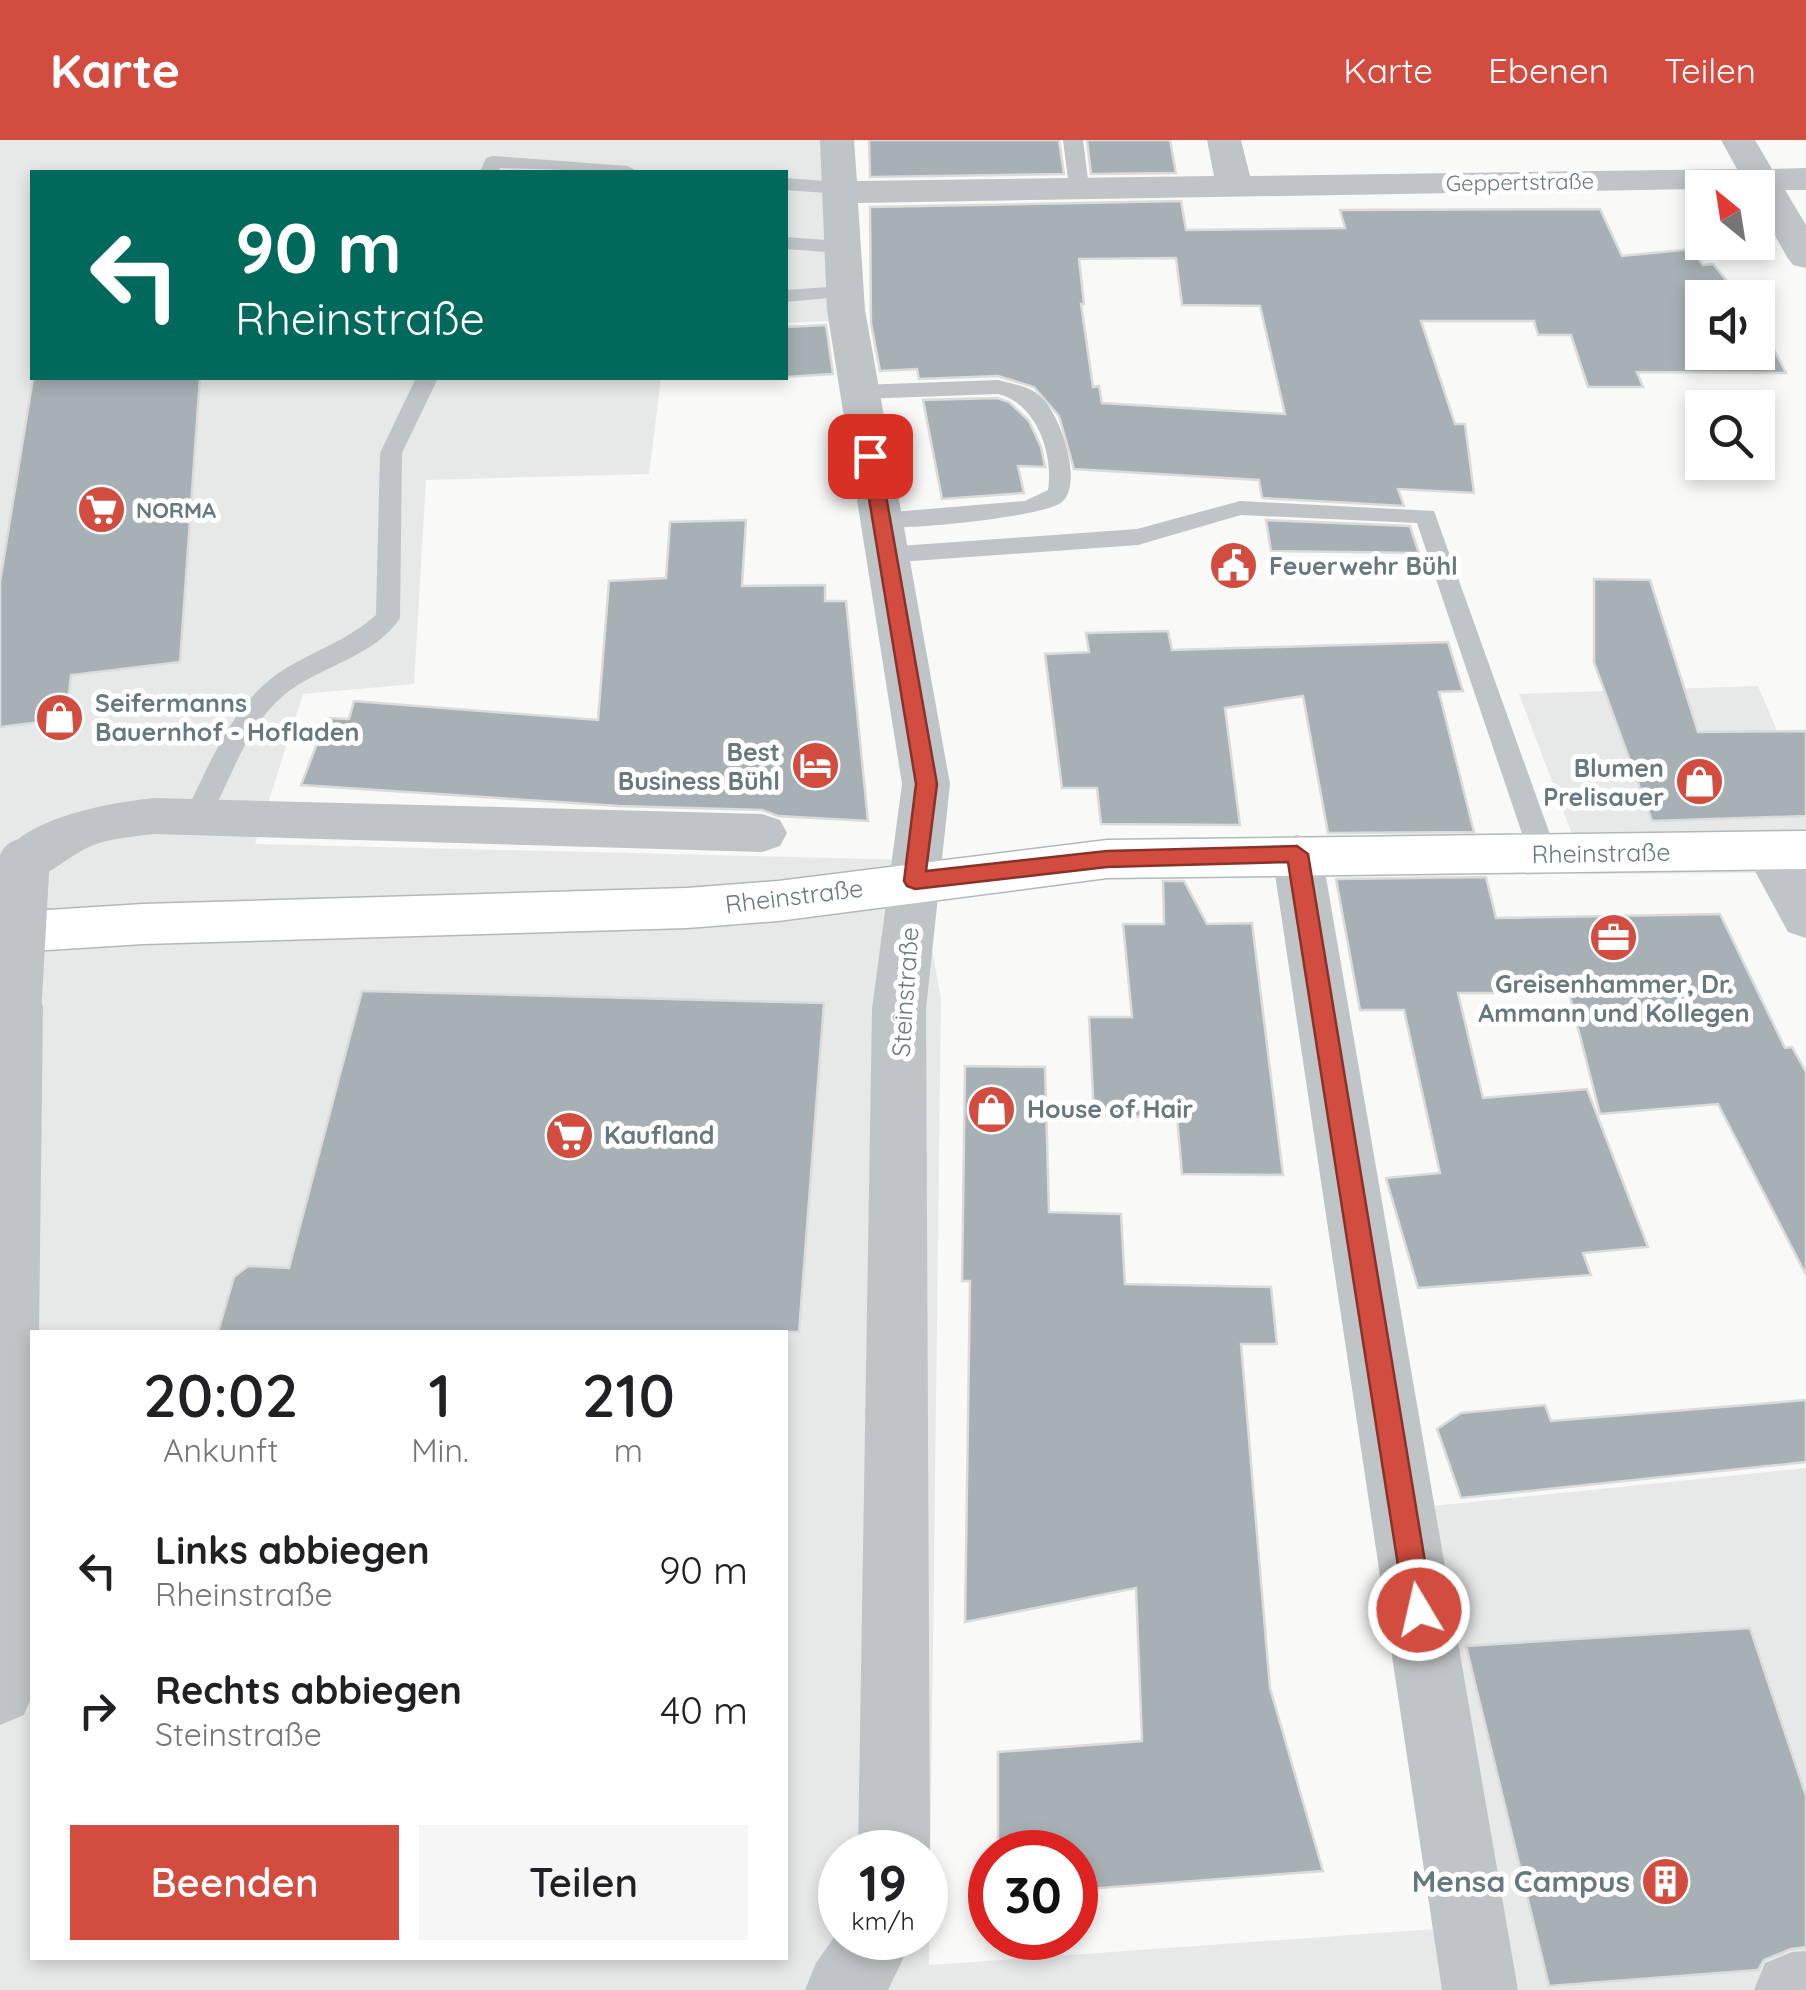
<!DOCTYPE html>
<html lang="de">
<meta charset="utf-8">
<style>
body{margin:0;font-family:Quicksand,sans-serif;background:#f6f6f6;color:#202124;height:100vh;display:flex;flex-direction:column;font-size:38px;white-space:nowrap}
*{box-sizing:border-box;margin:0}
p{font-size:32px;color:#757577}
.icon{flex:none;width:55px;height:55px;fill:none;stroke:currentColor;stroke-width:2;stroke-linecap:round;stroke-linejoin:round}
.map{position:relative;flex:1;overflow:hidden}
.panel{position:absolute;left:30px;top:1190px;width:758px;height:630px;display:flex;flex-direction:column;background:#fff;border-radius:0px;box-shadow:0 5px 15px #0003}
.panel>*{flex:none}
.hud{position:absolute;left:30px;top:30px;width:758px;height:210px;border-radius:0px;box-shadow:0 5px 15px #0003;background:#00695c;color:#fff;overflow:hidden}
.needle{width:65px;rotate:330deg}
.tools{position:absolute;left:1685px;top:30px;display:grid;gap:20px}
.tools a{display:grid;place-items:center;width:90px;height:90px;border-radius:0px;background:#fff;box-shadow:0 5px 15px #0003;font-size:50px}
.speed{position:absolute;left:818px;top:1690px;display:flex;gap:20px;font-size:50px;font-weight:700;text-align:center}
.speed>*{display:grid;place-content:center;width:130px;height:130px;border-radius:50%;background:#fff;box-shadow:0 5px 15px #0003;line-height:1}
.speed small{font-size:25px;font-weight:400}
.speed .limit{border:15px solid #d22;background:#fff;color:#111}
.pin{position:absolute;display:grid;place-items:center;width:85px;height:85px;color:#fff;margin:-42px;border-radius:20px;box-shadow:0 5px 15px #0006}
.me{position:absolute;width:110px;margin:-55px;rotate:351deg;stroke-linejoin:round;filter:drop-shadow(0 0 8px #0008)}
.turn{display:flex;align-items:center;gap:35px;height:210px;padding:0 40px;font-size:45px}
.turn .icon{width:130px;height:130px;stroke-width:2.5}
.turn b{display:block;font-size:70px;line-height:85px}
.eta{display:flex;justify-content:space-evenly;align-items:center;height:170px;text-align:center}
.eta b{font-size:60px;font-weight:600;line-height:70px}
.button{display:flex;gap:20px;margin-top:auto;padding:20px 40px}
.button a{flex:1;height:115px;border-radius:0px;background:#d24d3f;color:#fff;font-size:40px;font-weight:600;line-height:115px;text-align:center}
.button a+a{background:#f6f6f6;color:#202124}
ul{padding:0;list-style:none}
li{display:flex;align-items:center;gap:30px;height:140px;padding:0 40px}
li div{flex:1}
li b{display:block;font-size:38px}
li em{font-style:normal}
header{display:flex;align-items:center;gap:60px;box-sizing:border-box;height:140px;padding:0 50px;background:#d24d3f;color:#fff}
header strong{font-size:48px}
nav{display:flex;gap:55px;margin-inline-start:auto;font-size:35px}
.map>svg:first-child{display:block}
.built{fill:#e7e9e8;fill-rule:evenodd}
.building{fill:#a7b0b4;stroke:#dbdbda;stroke-width:2.5;fill-rule:evenodd}
.lines{fill:none;stroke-linecap:round;stroke-linejoin:round}
.secondary-casing{stroke:#b1b8bb;stroke-width:3}
.lane{fill:#bfc4c6;fill-rule:evenodd}
.street{fill:#bfc4c6;fill-rule:evenodd}
.secondary{fill:#fff;fill-rule:evenodd}
.street-bridge{stroke:#bfc4c6;stroke-width:51}
.route{fill:#d24d3f;stroke:#883229;stroke-width:2.5}
.labels{text-anchor:middle;stroke-width:10;stroke-linejoin:round;paint-order:stroke}
.far-street-label{font-size:22px;fill:#67787f;stroke:#fff}
.far-poi-label{font-size:22px;font-weight:bold;fill:#67787f;stroke:#fff;text-anchor:start}
.poi-label{font-size:25px;font-weight:bold;fill:#67787f;stroke:#fff;text-anchor:start}
.street-label{font-size:25px;fill:#67787f;stroke:#fff}
.near-poi-label{font-size:30px;font-weight:bold;fill:#67787f;stroke:#fff;text-anchor:end}
</style>
<header>
<strong>Karte</strong>
<nav><a>Karte</a><a>Ebenen</a><a>Teilen</a></nav>
</header>
<div class="map">
<svg width="1806" height="1850" viewBox="0 0 1806 1850">
<rect width="100%" height="100%" fill="#f9f9f8"/>
<g class="built">
<path d="M0 0H838L849 180 785 183V32H32V238H661L649 334 426 340 414 544 303 554 255 704 916 720 941 859 929 1825 1505 1784 1433 1366 1806 1328V1850H0ZM32 1192H785V1818H32ZM840 1712H925V1798H840Z"/>
<polygon points="1758,546 1806,658 1806,745 1799,733 1587,734 1519,554"/>
</g>
<g class="building">
<polygon points="869,0 1059,0 1064,34 870,37"/>
<polygon points="1087,0 1170,0 1176,33 1091,34"/>
<path d="M1181 61 1186 90 1345 88 1340 70 1600 69 1622 116 1691 109 1703 125 1713 124 1741 158H1702V212H1758V178L1786 233 1637 232 1643 247H1588L1571 195H1538L1534 181H1421L1455 284H1465L1474 353 1398 349 1404 366 1262 358 1259 340 1074 329 1059 276 1034 247 998 236 919 239 917 229 880 231 871 183 870 67ZM1176 118 1182 165 1260 166 1285 274 1102 263 1099 246 1093 247 1081 164H1084L1079 119Z"/>
<polygon points="826,185 833,234 785,237 785,187"/>
<polygon points="33,238 200,238 180,522 71,535 66,579 0,587 0,442"/>
<polygon points="997,258 1009,262 1029,281 1041,307 1045,327 1018,326 1024,353 942,359 923,260"/>
<polygon points="746,380 742,446 825,445 825,461 846,461 868,681 778,676 762,670 619,666 301,645 327,578 349,579 354,561 598,580 609,441 666,438 670,382"/>
<polygon points="1266,380 1410,386 1419,413 1271,411"/>
<polygon points="1594,439 1650,440 1698,592 1806,591 1806,676 1652,681 1594,522"/>
<polygon points="1168,491 1172,510 1448,502 1463,551 1439,552 1474,692 1328,693 1303,556 1225,568 1240,685 1101,684 1097,648 1062,648 1045,514 1089,512 1086,493"/>
<polygon points="1486,737 1496,778 1720,774 1785,908 1792,907 1806,932 1806,1135 1718,964 1600,974 1569,853 1458,853 1483,958 1587,949 1648,1107 1583,1113 1591,1135 1418,1148 1386,1038 1440,1033 1404,870 1360,870 1336,739"/>
<polygon points="1163,741 1184,741 1207,784 1252,783 1283,1035 1182,1034 1177,977 1094,976 1089,877 1132,877 1123,784 1164,784"/>
<polygon points="362,851 824,863 799,1192 218,1192 234,1137 248,1126 289,1128"/>
<polygon points="965,926 1045,927 1049,1072 1121,1074 1125,1144 1271,1147 1277,1204 1241,1204 1270,1548 1323,1731 1075,1750 1075,1712 998,1712 998,1612 1142,1601 1136,1448 965,1482 970,1141 962,1141"/>
<polygon points="1806,1260 1806,1322 1461,1358 1437,1289 1461,1273 1545,1265 1551,1281"/>
<polygon points="1750,1488 1806,1656 1806,1807 1791,1809 1764,1820 1758,1830 1549,1846 1466,1506"/>
</g>
<g class="lines">
<defs>
<polygon id="secondary" points="1806,691 1806,729 1107,738 778,781 687,788 143,804 0,813 0,773 143,764 687,748 778,741 1107,700"/>
</defs>
<use href="#secondary" class="secondary-casing"/>
<g class="lane">
<polygon points="1063,0 1083,0 1089,47 1086,51 1072,51 1069,47"/>
<polygon points="493,16 628,26 638,32 500,28 498,32 480,32 486,18"/>
<polygon points="785,38 839,42 849,48 839,54 785,50"/>
<polygon points="785,97 842,101 852,107 842,113 785,109"/>
<polygon points="844,146 851,148 854,152 851,156 785,162 785,150"/>
<path d="M416 238H438L402 313 400 478C375 517 319 526 284 555 245 588 231 639 208 682H188L184 675C211 623 232 563 283 530 314 511 348 500 376 475L380 313Z"/>
<path d="M998 240C1012 244 1030 246 1041 257 1060 274 1084 342 1062 362 1046 377 895 392 873 386L869 381 881 373 1025 361 1048 350C1054 313 1036 263 998 254L860 259 849 252 860 245Z"/>
<polygon points="1240,361 1434,371 1557,714 1553,721 1543,724 1533,721 1529,714 1417,383 1241,375 1138,405 885,423 873,415 885,407 1137,389"/>
</g>
<g class="street">
<polygon points="820,0 854,0 857,41 1214,36 1207,0 1241,0 1250,36 1737,29 1721,0 1755,0 1772,29 1806,28 1806,50 1785,50 1806,85 1806,128 1793,125 1787,117 1758,65 1758,48 858,63 865,170 950,644 926,869 930,1712 925,1724 925,1712 858,1712 872,869 902,644 827,170"/>
<path d="M154 658 762 674 780 680 787 693 780 706 762 712 154 694C136 696 116 698 99 703 64 714 44 749 6 737L0 726C10 679 113 662 154 658Z"/>
<polygon points="1769,692 1787,698 1806,732 1806,798 1788,792 1744,711 1751,698"/>
<polygon points="1297,695 1315,701 1322,714 1518,1850 1442,1850 1272,714 1279,701"/>
<polygon points="16,845 35,851 43,866 39,1192 32,1192 32,1555 24,1575 0,1585 0,850"/>
<polygon points="840,1789 840,1798 913,1798 888,1850 805,1850 816,1823"/>
<polygon points="1806,1811 1806,1850 1754,1850 1765,1823 1792,1812"/>
</g>
<use href="#secondary" class="secondary"/>
<polyline class="street-bridge" points="16,866 24,724"/>
</g>
<polygon class="route" points="870,311 879,316 937,644 926,731 1107,711 1297,706 1308,714 1433,1470 1429,1480 1419,1484 1409,1480 1405,1470 1288,722 1107,727 915,749 907,746 904,741 916,644 862,316"/>
<defs>
<symbol id="supermarket-disc" viewBox="-11 -11 22 22"><circle r="9.5" fill="#d24d3f" stroke="#fff"/><path d="M-6-5.5h2.5l.6 2H6L4.5 2H-2.5L-4.4-4H-6ZM-1.5 3.2a1.3 1.3 0 1 0 .1 0ZM3 3.2a1.3 1.3 0 1 0 .1 0Z" fill="#fff"/></symbol>
<symbol id="civic-disc" viewBox="-11 -11 22 22"><circle r="9.5" fill="#d24d3f" stroke="#fff"/><path d="M-.6-6.5H3V-4.5H.6V-3L4-1V1h2V6H-6V1h2V-1L-.6-3ZM-1.2 2.5V6h2.4V2.5Z" fill="#fff"/></symbol>
<symbol id="shop-disc" viewBox="-11 -11 22 22"><circle r="9.5" fill="#d24d3f" stroke="#fff"/><path d="M-5-2.5h2.3a2.7 3.5 0 0 1 5.4 0H5L5.5 6h-11ZM-1.5-2.5h3a1.5 2.3 0 0 0-3 0Z" fill="#fff"/></symbol>
<symbol id="hotel-disc" viewBox="-11 -11 22 22"><circle r="9.5" fill="#d24d3f" stroke="#fff"/><path d="M-6-4.5h1.5V1H6V5H4.5V3h-9V5H-6ZM-4 0a1.8 1.8 0 1 1 3.6 0ZM.5 0V-2.5h3Q6-2.5 6 0Z" fill="#fff"/></symbol>
<symbol id="office-disc" viewBox="-11 -11 22 22"><circle r="9.5" fill="#d24d3f" stroke="#fff"/><path d="M-6-3h4V-5.5h4V-3h4V5H-6ZM-1-4.5V-3h2v-1.5ZM-6 0V1H6V0Z" fill="#fff"/></symbol>
<symbol id="building-disc" viewBox="-11 -11 22 22"><circle r="9.5" fill="#d24d3f" stroke="#fff"/><path d="M-4-6H4V6H1V3H-1V6H-4ZM-2.5-4.3h1.7v1.8h-1.7ZM.8-4.3h1.7v1.8H.8ZM-2.5-1h1.7V.8h-1.7ZM.8-1h1.7V.8H.8Z" fill="#fff"/></symbol>
</defs>
<g fill-rule="evenodd">
<use href="#supermarket-disc" x="74" y="342" width="55" height="55"/>
<use href="#civic-disc" x="1206" y="398" width="55" height="55"/>
<use href="#shop-disc" x="32" y="550" width="55" height="55"/>
<use href="#hotel-disc" x="788" y="598" width="55" height="55"/>
<use href="#shop-disc" x="1672" y="614" width="55" height="55"/>
<use href="#office-disc" x="1586" y="770" width="55" height="55"/>
<use href="#shop-disc" x="964" y="942" width="55" height="55"/>
<use href="#supermarket-disc" x="542" y="968" width="55" height="55"/>
<use href="#building-disc" x="1638" y="1714" width="55" height="55"/>
</g>
<g class="labels">
<g class="far-street-label">
<text transform="translate(1520 42) rotate(-1)" y="8">Geppertstraße</text>
</g>
<g class="far-poi-label">
<text x="136" y="378">NORMA</text>
</g>
<g class="poi-label">
<text x="1269" y="435">Feuerwehr Bühl</text>
<text x="95" y="572">Seifermanns<tspan x="95" dy="29">Bauernhof - Hofladen</tspan></text>
<text x="780" y="621" text-anchor="end">Best<tspan x="780" dy="29">Business Bühl</tspan></text>
<text x="1664" y="637" text-anchor="end">Blumen<tspan x="1664" dy="29">Prelisauer</tspan></text>
<text x="1614" y="853" text-anchor="middle">Greisenhammer, Dr.<tspan x="1614" dy="29">Ammann und Kollegen</tspan></text>
<text x="1027" y="978">House of Hair</text>
<text x="604" y="1004">Kaufland</text>
</g>
<g class="street-label">
<text transform="translate(1601 713) rotate(-1)" y="9">Rheinstraße</text>
<text transform="translate(794 756) rotate(-7)" y="9">Rheinstraße</text>
<text transform="translate(905 852) rotate(-86)" y="9">Steinstraße</text>
</g>
<g class="near-poi-label">
<text x="1630" y="1752">Mensa Campus</text>
</g>
</g>
</svg>
<div class="tools">
<a><svg class="needle" viewBox="-14 -14 28 28"><path d="M0-13l5 13h-10z" fill="#e53935"/><path d="M0 13l5-13h-10z" fill="#757577"/></svg></a>
<a><svg class="icon" aria-label="sound" viewBox="0 0 24 24"><path d="M4 9h4l5-4v14l-5-4H4zM17 9q2 3 0 6"/></svg></a>
<a><svg class="icon" aria-label="search" viewBox="0 0 24 24"><circle cx="10" cy="10" r="6"/><path d="M15 15l6 6"/></svg></a>
</div>
<div class="speed"><div>19<small>km/h</small></div><div class="limit">30</div></div>
<div class="pin" style="left:870px;top:316px;background:#d93025"><svg class="icon" aria-label="arrive" viewBox="0 0 24 24"><path d="M6 21V4h12l-3 4 3 4H6"/></svg></div>
<svg class="me" style="left:1419px;top:1470px" viewBox="-20 -20 40 40"><circle r="17" fill="#d24d3f" stroke="#fff" stroke-width="3"/><path d="M0-11L8 9 0 5-8 9z" fill="#fff"/></svg>
<div class="hud">
<div class="turn"><svg class="icon" aria-label="left" viewBox="0 0 24 24"><path d="M17 20v-9H6M10 6l-5 5 5 5"/></svg><div><b>90 m</b>Rheinstraße</div></div>
</div>
<section class="panel">
<div class="eta">
<div><b>20:02</b><p>Ankunft</p></div>
<div><b>1</b><p>Min.</p></div>
<div><b>210</b><p>m</p></div>
</div>
<ul>
<li><svg class="icon" aria-label="left" viewBox="0 0 24 24"><path d="M17 20v-9H6M10 6l-5 5 5 5"/></svg><div><b>Links abbiegen</b><p>Rheinstraße</p></div><em>90 m</em></li>
<li><svg class="icon" aria-label="right" viewBox="0 0 24 24"><path d="M7 20v-9h11M14 6l5 5-5 5"/></svg><div><b>Rechts abbiegen</b><p>Steinstraße</p></div><em>40 m</em></li>
</ul>
<div class="button"><a>Beenden</a><a>Teilen</a></div>
</section>
</div>
